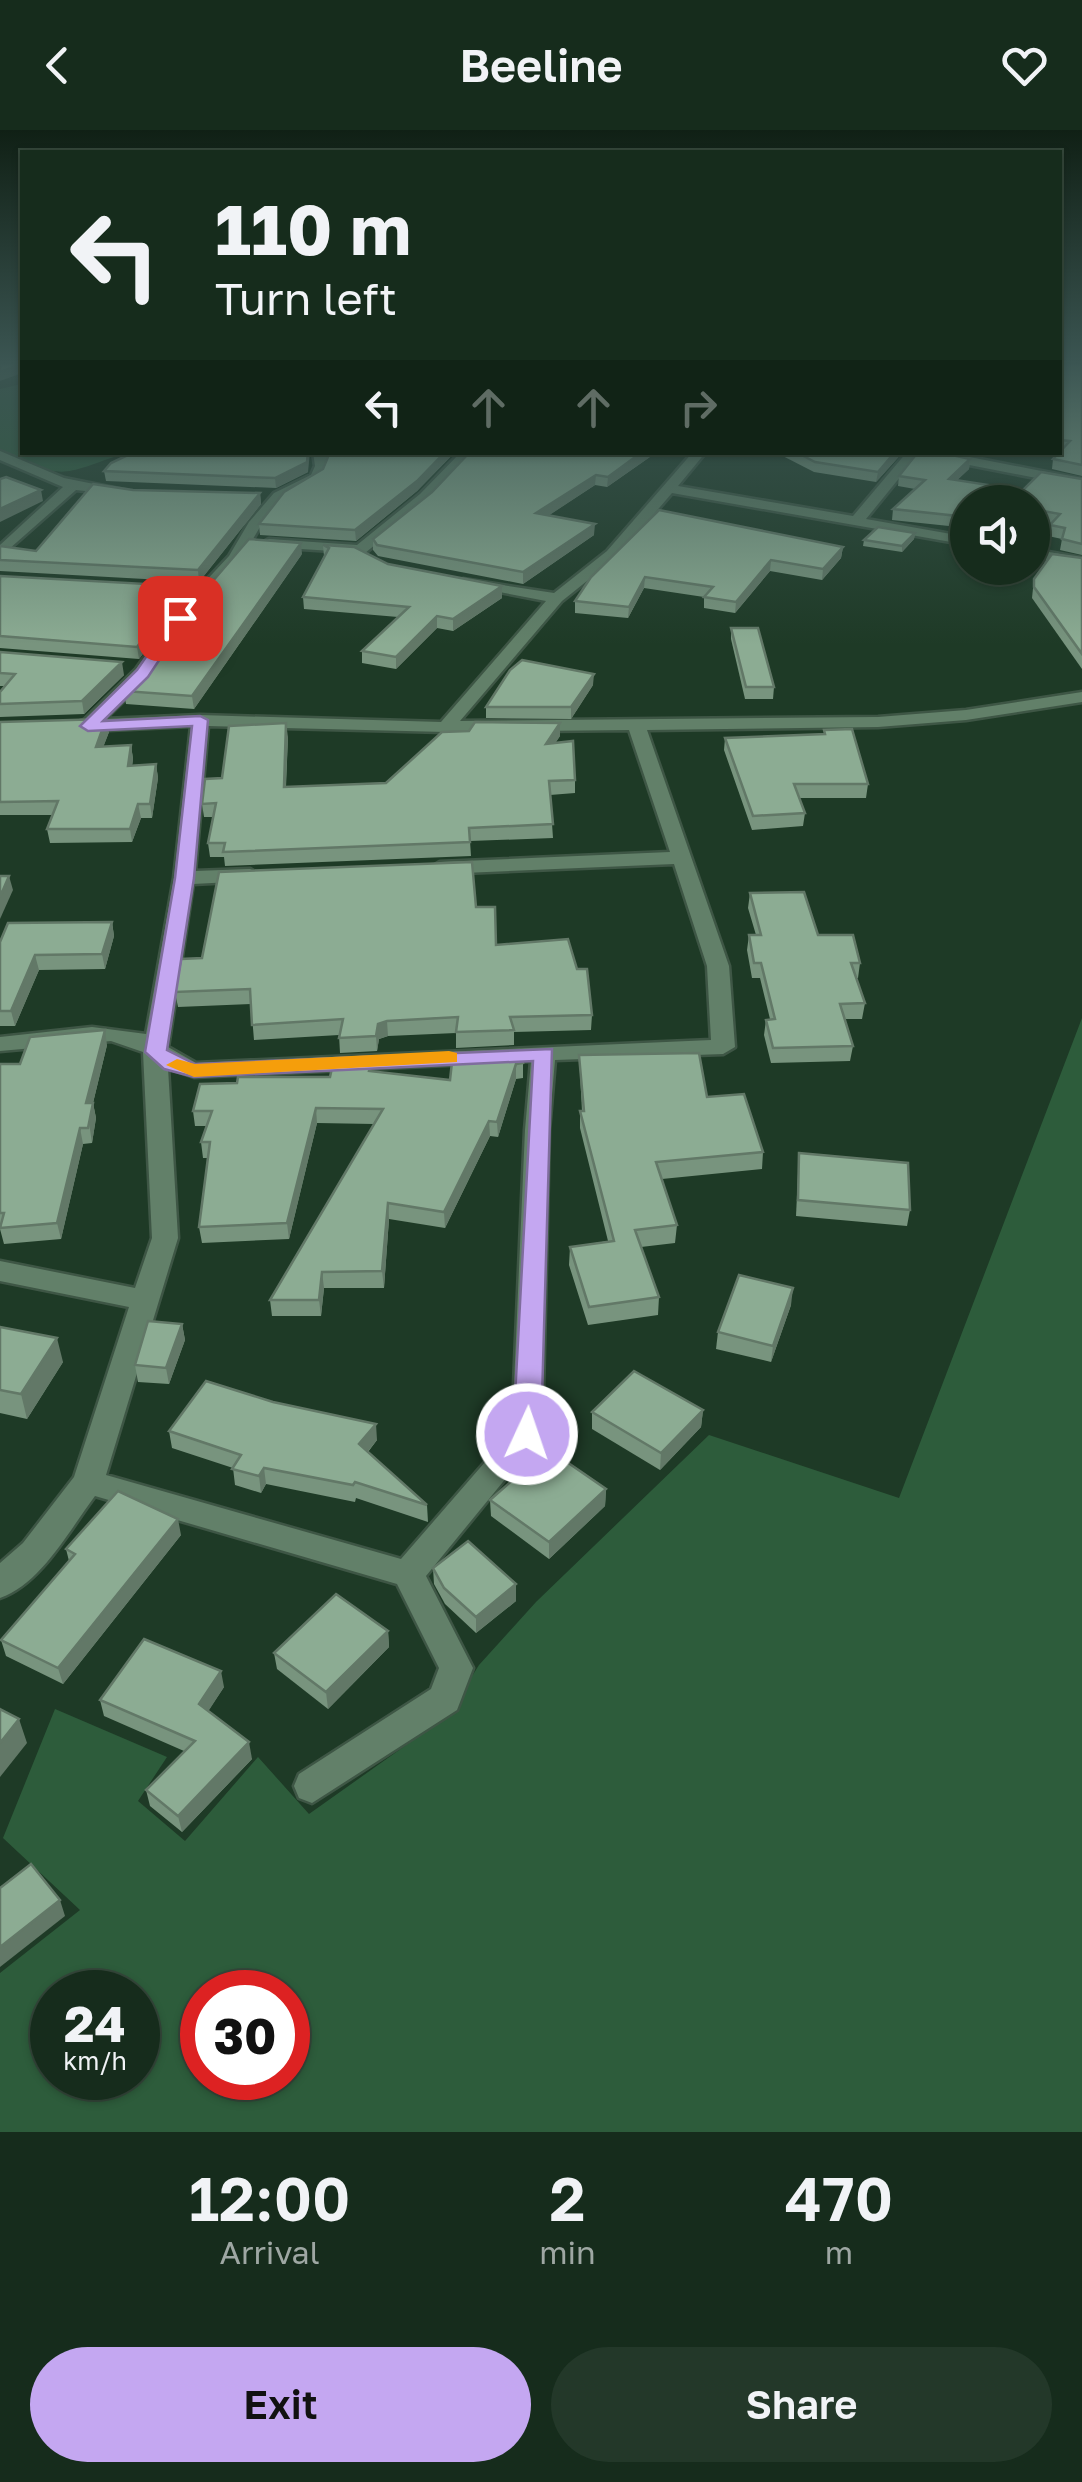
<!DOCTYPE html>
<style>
body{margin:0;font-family:"Golos Text",sans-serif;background:#233829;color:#f1f3f6;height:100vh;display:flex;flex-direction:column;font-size:38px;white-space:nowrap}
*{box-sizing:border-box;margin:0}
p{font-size:32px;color:#9ea7a3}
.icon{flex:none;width:55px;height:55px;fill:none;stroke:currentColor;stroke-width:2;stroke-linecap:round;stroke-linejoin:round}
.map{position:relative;height:2002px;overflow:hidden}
.side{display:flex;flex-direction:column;background:#162c1c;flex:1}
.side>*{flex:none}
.hud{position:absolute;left:20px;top:20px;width:1042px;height:305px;border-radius:0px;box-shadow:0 2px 8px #0004,0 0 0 2px #35483b;background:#162c1c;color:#f1f3f6;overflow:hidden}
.buttons{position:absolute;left:950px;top:355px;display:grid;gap:20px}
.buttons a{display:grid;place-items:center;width:100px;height:100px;border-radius:50%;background:#162c1c;box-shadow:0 2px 8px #0004,0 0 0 2px #35483b;font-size:50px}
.speed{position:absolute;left:30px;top:1840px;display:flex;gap:20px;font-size:50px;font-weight:700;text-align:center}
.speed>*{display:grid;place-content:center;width:130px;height:130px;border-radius:50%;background:#162c1c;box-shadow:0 2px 8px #0004,0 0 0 2px #35483b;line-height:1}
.speed small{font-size:25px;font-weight:400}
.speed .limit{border:15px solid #d22;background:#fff;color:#111}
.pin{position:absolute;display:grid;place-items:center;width:85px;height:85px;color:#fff;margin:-42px;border-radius:20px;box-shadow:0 5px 15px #0006}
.me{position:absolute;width:110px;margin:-55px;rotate:3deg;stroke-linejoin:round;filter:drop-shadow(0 0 8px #0008)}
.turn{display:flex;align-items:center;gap:35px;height:210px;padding:0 30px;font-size:45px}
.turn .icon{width:130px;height:130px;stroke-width:2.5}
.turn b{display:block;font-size:70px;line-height:85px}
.lanes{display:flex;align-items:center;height:95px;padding:0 30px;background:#0003;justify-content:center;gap:50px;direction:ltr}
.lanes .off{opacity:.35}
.eta{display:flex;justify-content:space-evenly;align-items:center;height:170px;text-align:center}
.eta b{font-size:60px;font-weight:600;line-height:70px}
.button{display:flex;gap:20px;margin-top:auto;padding:20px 30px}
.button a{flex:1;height:115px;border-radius:60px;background:#c4a7f1;color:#111;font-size:40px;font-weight:600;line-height:115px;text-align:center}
.button a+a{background:#233829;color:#f1f3f6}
header{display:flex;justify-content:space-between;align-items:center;height:130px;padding:0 30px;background:#162c1c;font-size:45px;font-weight:600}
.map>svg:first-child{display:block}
.green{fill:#2d5c3b;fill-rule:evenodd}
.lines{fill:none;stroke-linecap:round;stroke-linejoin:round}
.minor-casing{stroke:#3e5645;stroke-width:5}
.minor{fill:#628069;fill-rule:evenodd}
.wall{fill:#78947e}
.shaded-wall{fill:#627867}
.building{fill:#8cac93;stroke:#627867;stroke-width:2.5}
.route{fill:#c4a7f1;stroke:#7f6d9d;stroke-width:2.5}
.slow{fill:#f59e0b}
</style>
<header><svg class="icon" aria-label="back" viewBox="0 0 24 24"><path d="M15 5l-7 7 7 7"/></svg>Beeline<svg class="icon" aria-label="heart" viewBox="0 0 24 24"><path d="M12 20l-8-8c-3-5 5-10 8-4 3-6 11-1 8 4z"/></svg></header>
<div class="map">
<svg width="1082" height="2002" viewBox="0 0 1082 2002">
<rect width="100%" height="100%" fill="#1e3a26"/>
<g class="green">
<path d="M22 254V322L125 323C58 346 65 351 0 319V259Z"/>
<path d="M1082 888V2002H0V1843L80 1780 3 1708 55 1579 167 1627 138 1671 185 1711 258 1627 309 1684 447 1586 479 1535 536 1472 709 1305 899 1368ZM52 1862H138V1948H52ZM202 1862H288V1948H202Z"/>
</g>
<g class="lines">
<defs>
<g id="minor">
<polygon points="0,321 64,348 129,361 122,365 76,360 0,427 0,415 63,357 0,330"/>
<path d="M313 322H326L329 336 322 350 284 369 260 397 240 431 186 491 148 547 105 589 200 585 441 592 546 471 463 455V449L554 463 607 421 693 322H706L678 356 853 386 907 322H944L1082 349V357L918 325 866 389 968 407V415L672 363 617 427 562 471 460 591 878 587 966 580 1082 562V572L966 590 878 597 647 600 729 836 735 917 723 924 555 930 549 1000 542 1304 426 1446 473 1538 457 1580 312 1673 299 1668 294 1656 299 1644 431 1559 439 1538 397 1454 95 1366C70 1399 41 1454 0 1468V1433L23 1413 74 1347 129 1177 0 1151V1131L135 1158 152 1108 143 922 111 911 0 921V907L92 897 146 904 174 748 191 596 88 601H74L65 596 84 590 136 539 174 485 229 426 249 392 274 363 311 345 315 336ZM208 596 446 602 629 600 670 722 440 732 430 738 440 744 674 734 707 836 711 910 196 933 168 917 193 754 250 751 260 745 250 739 195 741ZM531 931 525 1000 512 1301 401 1429 106 1345 178 1108 168 938 194 947Z"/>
<polygon points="461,322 475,322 430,370 365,423 269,417 262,413 269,409 357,415 420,364"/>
<polygon points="1032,419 1082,428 1082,436 1032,428"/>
</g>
</defs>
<use href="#minor" class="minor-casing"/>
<use href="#minor" class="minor"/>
</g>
<g class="wall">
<polygon points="1060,234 1082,234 1082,346 1052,339 1053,329 1062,320 1060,320"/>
<polygon points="327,322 455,322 417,361 356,411 260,405 259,394 323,339 329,326"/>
<polygon points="470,322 657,322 607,357 595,355 549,385 594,405 523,454 378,426 373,420 373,409 432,362"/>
<polygon points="775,322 903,322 876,352 814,342"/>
<polygon points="970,329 969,339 957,350 1008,358 1006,369 968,372 968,398 892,390 893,379 915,359 898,356 899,346"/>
<polygon points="104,341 308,342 276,358 106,351"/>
<polygon points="1082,349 1082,425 1060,420 1062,409 1048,406 1052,393 1032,390 1032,372"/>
<polygon points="133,360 260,363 261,374 199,452 0,441 0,416 36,421"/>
<polygon points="915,403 914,409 902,422 863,416 864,410"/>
<polygon points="323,415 388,434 502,456 502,468 453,501 437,498 396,539 362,533 362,521 398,487 304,479 303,467 324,426"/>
<polygon points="843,417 841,428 822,450 770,441 735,483 704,478 704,467 644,458 628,488 575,483 575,471 591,447"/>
<polygon points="302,424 194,579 126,574 124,561"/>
<polygon points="1082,428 1082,539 1032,468 1034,449"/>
<polygon points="0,446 184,456 186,468 139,529 0,518"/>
<polygon points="731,498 774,557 773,569 745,569 731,509"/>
<polygon points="0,522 124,545 84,584 0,587 0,562 5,556 0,556"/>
<polygon points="593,555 571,589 486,588 486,577"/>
<polygon points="0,592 109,602 103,617 131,615 133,629 132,635 156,634 158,648 152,688 141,688 132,712 50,713 47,699 53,685 0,685"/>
<polygon points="824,600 868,654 866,668 799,668 805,683 803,696 752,700 724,620 725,608 824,604"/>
<polygon points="560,606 555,613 575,650 575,663 550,665 553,708 470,711 471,726 225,736 224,727 210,727 208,713 213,687 204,687 202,674 222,648 288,607 286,657 386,653"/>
<polygon points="750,763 860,833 858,848 856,848 865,873 862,889 844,889 853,916 850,931 771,933 764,905 766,890 770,889 760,848 752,848 747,820 749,805 756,805 748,778"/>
<polygon points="476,777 496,815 577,839 592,885 591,900 514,902 514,915 456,918 456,903 388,906 379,909 377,921 340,923 339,905 254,910 251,874 178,877 175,862 202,828"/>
<polygon points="112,792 114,806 105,839 39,840 15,896 0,896 0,812"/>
<polygon points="107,915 93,973 96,988 92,1013 83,1014 61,1109 4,1114 0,1099 0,934 20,934"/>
<polygon points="579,925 707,967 763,1022 762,1039 662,1049 677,1095 675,1113 641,1117 659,1167 658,1185 588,1195 569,1135 570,1117 608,1111 580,998 580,981 582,981"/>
<polygon points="523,933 523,948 516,949 498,1007 490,1006 445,1098 389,1089 384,1158 324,1158 321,1186 272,1186 270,1170 374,994 317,993 289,1109 202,1113 199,1097 208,1028 203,1028 201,1012 206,996 195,996 193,981 237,953 330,947 373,941 450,950"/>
<polygon points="799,1023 910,1080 907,1096 796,1086"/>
<polygon points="791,1175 771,1232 716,1219 718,1202"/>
<polygon points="182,1194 185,1210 169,1254 138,1252 135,1235"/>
<polygon points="0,1197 63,1232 27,1289 0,1283"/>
<polygon points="703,1280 701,1297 660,1340 592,1299 592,1282"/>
<polygon points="169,1301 377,1310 368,1322 427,1375 428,1392 356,1368 355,1372 266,1354 261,1363 235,1355 233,1338 172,1318"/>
<polygon points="606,1359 605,1376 549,1429 491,1386 490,1370"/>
<polygon points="181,1405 63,1554 6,1526 1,1510 69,1431 66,1419"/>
<polygon points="433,1438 516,1471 476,1503 445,1474 434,1454"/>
<polygon points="388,1501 389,1517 328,1579 277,1539 274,1523"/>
<polygon points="224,1557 208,1581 252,1629 182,1702 150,1676 146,1660 184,1621 104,1586 100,1570"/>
</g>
<g class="shaded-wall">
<polygon points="22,234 22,243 0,251 0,242"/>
<polygon points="308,322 310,322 308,342 276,358 275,348"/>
<polygon points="445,322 455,322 417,361 356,411 355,400"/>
<polygon points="642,322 657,322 607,357 608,347"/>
<polygon points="895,322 903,322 876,352 878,342"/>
<polygon points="970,329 969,339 948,359 949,349"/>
<polygon points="596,345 595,355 536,394 536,383"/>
<polygon points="1008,358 1006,369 1003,372 994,372"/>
<polygon points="41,360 43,371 0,392 0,379"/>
<polygon points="260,363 261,374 199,452 198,440"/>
<polygon points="595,394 594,405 523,454 523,442"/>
<polygon points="915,403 914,409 902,422 902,416"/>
<polygon points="301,413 302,424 194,579 192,566"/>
<polygon points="843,417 841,428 822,450 823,439"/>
<polygon points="771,430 770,441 735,483 736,472"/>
<polygon points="645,447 644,458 628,488 629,477"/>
<polygon points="184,456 186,468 139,529 137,517"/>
<polygon points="502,456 502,468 453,501 453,489"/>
<polygon points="437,486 437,498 396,539 396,527"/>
<polygon points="122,532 124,545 84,584 82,571"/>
<polygon points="594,544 593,555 571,589 571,577"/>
<polygon points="106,589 109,602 98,631 96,617"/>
<polygon points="286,593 288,607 285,671 284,657"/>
<polygon points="560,593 560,606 546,628 546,614"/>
<polygon points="131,615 133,629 131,649 128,636"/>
<polygon points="156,634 158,648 152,688 150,674"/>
<polygon points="138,674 141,688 132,712 130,699"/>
<polygon points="9,746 13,760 0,789 0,767"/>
<polygon points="112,792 114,806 105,839 102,824"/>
<polygon points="35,825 39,840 15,896 11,881"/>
<polygon points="387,891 388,906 379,909 377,921 376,906 378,894"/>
<polygon points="105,900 107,915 93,973 96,988 92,1013 86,973"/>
<polygon points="516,934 516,949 498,1007 497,992"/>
<polygon points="316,978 317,993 289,1109 287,1093"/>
<polygon points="489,991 490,1006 445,1098 444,1082"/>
<polygon points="80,998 83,1014 61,1109 57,1093"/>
<polygon points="388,1073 389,1089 384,1158 382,1141"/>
<polygon points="322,1142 324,1158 321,1186 319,1170"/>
<polygon points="793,1158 791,1175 771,1232 773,1216"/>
<polygon points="182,1194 185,1210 169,1254 166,1238"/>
<polygon points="57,1208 63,1232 27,1289 21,1264"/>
<polygon points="703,1280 701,1297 660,1340 661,1323"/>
<polygon points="376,1294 377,1310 361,1330 359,1314"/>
<polygon points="264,1338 266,1354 261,1363 259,1346"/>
<polygon points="606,1359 605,1376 549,1429 549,1412"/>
<polygon points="178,1389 181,1405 63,1554 58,1538"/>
<polygon points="516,1454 516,1471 476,1503 476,1487"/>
<polygon points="388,1501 389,1517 328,1579 326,1562"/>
<polygon points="221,1541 224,1557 202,1591 199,1574"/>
<polygon points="19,1589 27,1613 0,1647 0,1613"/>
<polygon points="249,1612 252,1629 182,1702 178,1686"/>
<polygon points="60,1770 65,1786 0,1837 0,1817"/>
</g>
<g class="building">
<polygon points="0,234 22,234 0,242"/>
<polygon points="1060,234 1082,234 1082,335 1053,329 1070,311 1060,310"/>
<polygon points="134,322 308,322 307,332 275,348 104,341 111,333"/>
<polygon points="445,322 417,351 355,400 259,394 284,362 323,339 330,322"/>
<polygon points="470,322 642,322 608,347 596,345 536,383 595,394 523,442 377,415 373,409 432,362"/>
<polygon points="796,322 895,322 878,342 815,332"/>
<polygon points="918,322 939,322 970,329 949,349 1008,358 994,372 968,372 968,387 893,379 925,350 899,346"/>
<polygon points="1041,342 1082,349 1082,414 1062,409 1065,398 1050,395 1060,384 1032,379 1032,372 1011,372"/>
<polygon points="6,347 41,360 0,379 0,349"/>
<polygon points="93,354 133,360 260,363 198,440 0,430 0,416 36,421"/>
<polygon points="659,380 843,417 823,439 771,430 736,472 704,467 713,457 645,447 629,477 575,471 591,447"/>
<polygon points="878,397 915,403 902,416 864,410"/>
<polygon points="249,409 301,413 192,566 124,561 149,536 187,481"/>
<polygon points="323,415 354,417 388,434 502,456 453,489 437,486 396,527 362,521 409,477 303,467 329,418"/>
<polygon points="1052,424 1082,428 1082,524 1034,457 1034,449"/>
<polygon points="0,446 184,456 137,517 0,506"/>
<polygon points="731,498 758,498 774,557 746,557"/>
<polygon points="0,522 122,532 82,571 0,574 0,562 15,544 0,543"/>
<polygon points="522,530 594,544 571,577 486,577 510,540"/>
<polygon points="106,589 96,617 131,615 128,636 156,634 150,674 138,674 130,699 47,699 58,671 0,672 0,592"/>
<polygon points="475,592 560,593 546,614 573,611 575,650 549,651 553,694 469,698 470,712 223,722 225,713 208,713 216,673 202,674 205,649 222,648 229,596 286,593 284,657 386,653 442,602 469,601"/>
<polygon points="852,599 868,654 794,654 805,683 753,686 725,608 825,604 824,600"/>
<polygon points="472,732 476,777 495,777 496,815 568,809 577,839 587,839 592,885 510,887 514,900 456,902 458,887 387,891 378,894 376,906 339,908 343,889 252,895 250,859 175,862 181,829 202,828 219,742"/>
<polygon points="0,746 9,746 0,767"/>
<polygon points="804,762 818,805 853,805 860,833 851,833 865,873 840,874 853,916 773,918 766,890 775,889 761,833 754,833 749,805 761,805 750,763"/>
<polygon points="112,792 102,824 35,825 11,881 0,881 0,812 8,793"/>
<polygon points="105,900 86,973 93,973 88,998 80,998 57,1093 0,1098 4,1083 0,1083 0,934 20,934 30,907"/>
<polygon points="519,920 523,933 516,934 497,992 489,991 444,1082 388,1073 382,1141 322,1142 319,1170 270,1170 383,979 316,978 287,1093 199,1097 210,1012 201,1012 212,981 193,981 200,954 237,953 238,947 330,947 334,929 372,927 369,941 450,950 453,923"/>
<polygon points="699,923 707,967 744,964 763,1022 656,1032 677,1095 635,1100 659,1167 589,1177 570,1117 614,1111 580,981 584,981 579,925"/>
<polygon points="799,1023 908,1033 910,1080 798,1070"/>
<polygon points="739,1145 793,1158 773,1216 718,1202"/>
<polygon points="148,1191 182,1194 166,1238 135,1235"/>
<polygon points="0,1197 57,1208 21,1264 0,1260"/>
<polygon points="634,1241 703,1280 661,1323 592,1282"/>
<polygon points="206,1251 273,1272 376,1294 359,1314 427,1375 355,1352 353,1355 264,1338 259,1346 232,1339 241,1325 169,1301"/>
<polygon points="548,1319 606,1359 549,1412 490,1370"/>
<polygon points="118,1361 178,1389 58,1538 1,1510 75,1424 66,1419"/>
<polygon points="468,1411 516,1454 476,1487 444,1458 433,1438"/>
<polygon points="336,1464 388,1501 326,1562 274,1523"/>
<polygon points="144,1509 221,1541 199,1574 249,1612 178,1686 146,1660 195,1611 100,1570"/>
<polygon points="0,1579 19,1589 0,1613"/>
<polygon points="31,1734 60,1770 0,1817 0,1758"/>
</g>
<linearGradient id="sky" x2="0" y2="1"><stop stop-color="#102015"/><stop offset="0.45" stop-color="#3b5552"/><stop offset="1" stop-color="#3b5552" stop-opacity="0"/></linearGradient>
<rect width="1082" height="515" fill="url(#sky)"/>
<polygon class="route" points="175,485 187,488 148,547 103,591 200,586 208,590 194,748 167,920 195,934 552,919 541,1304 537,1311 517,1311 513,1304 533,931 194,947 164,939 145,922 175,748 192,596 88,601 80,596 137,540"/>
<polygon class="slow" points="449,921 457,923 457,932 194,947 166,935 177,929 195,934"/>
</svg>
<div class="buttons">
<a><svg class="icon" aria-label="sound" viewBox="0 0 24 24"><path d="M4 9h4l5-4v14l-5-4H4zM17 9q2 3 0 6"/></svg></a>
</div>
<div class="speed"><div>24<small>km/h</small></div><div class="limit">30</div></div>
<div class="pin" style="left:180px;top:488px;background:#d93025"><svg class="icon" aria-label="arrive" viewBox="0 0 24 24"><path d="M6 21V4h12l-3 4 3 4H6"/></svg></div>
<svg class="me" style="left:527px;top:1304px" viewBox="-20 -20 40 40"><circle r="17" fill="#c4a7f1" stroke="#fff" stroke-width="3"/><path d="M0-11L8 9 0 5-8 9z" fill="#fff"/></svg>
<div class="hud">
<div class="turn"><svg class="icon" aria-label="left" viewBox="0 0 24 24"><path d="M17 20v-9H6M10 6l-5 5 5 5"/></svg><div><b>110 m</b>Turn left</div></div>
<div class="lanes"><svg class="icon" aria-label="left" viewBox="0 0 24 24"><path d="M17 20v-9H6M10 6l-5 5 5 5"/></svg><svg class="icon off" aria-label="ahead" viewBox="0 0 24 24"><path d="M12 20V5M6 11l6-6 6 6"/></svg><svg class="icon off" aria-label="ahead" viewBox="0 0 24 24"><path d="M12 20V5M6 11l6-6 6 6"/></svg><svg class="icon off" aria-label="right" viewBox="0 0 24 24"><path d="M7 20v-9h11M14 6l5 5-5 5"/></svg></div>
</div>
</div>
<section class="side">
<div class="eta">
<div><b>12:00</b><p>Arrival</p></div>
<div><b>2</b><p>min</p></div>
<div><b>470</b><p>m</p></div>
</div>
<div class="button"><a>Exit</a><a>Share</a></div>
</section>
